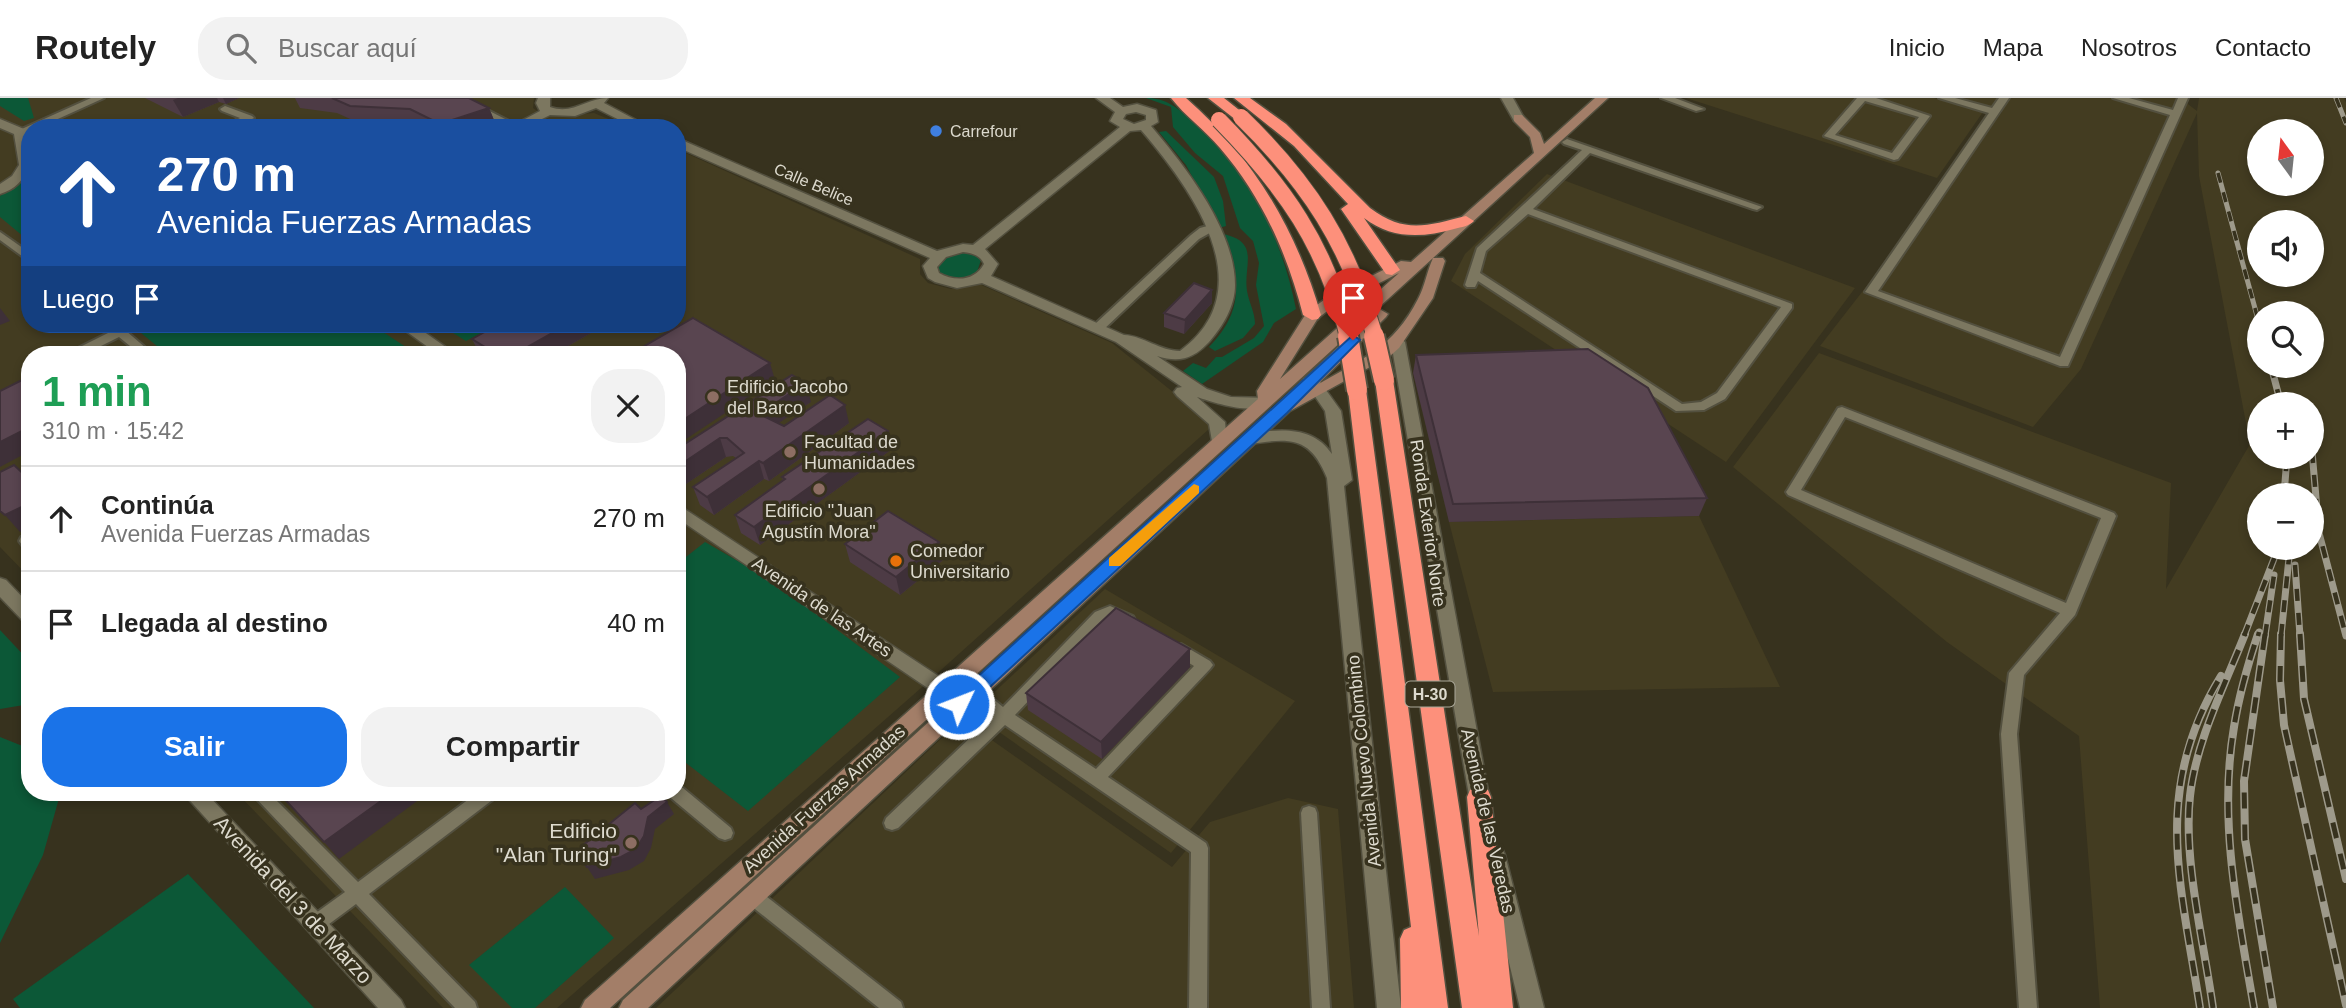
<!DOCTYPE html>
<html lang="es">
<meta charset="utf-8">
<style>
body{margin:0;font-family:Helvetica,sans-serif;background:#f2f2f2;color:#222;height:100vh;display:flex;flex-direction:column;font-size:26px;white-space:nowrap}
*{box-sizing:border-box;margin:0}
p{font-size:23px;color:#767676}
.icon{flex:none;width:38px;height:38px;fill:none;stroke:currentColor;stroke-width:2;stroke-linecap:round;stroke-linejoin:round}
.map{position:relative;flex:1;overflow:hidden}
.sheet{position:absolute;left:21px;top:248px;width:665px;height:455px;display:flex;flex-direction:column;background:#fff;border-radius:28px;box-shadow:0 4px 10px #0003}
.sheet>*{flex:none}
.hud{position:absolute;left:21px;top:21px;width:665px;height:214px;border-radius:28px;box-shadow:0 4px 10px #0003;background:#1a4fa0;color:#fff;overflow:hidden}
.needle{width:46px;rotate:345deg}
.controls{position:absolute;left:2247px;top:21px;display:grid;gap:14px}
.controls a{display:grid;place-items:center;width:77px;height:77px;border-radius:50%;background:#fff;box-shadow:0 4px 10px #0003;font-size:35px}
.pin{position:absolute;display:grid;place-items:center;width:60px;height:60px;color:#fff;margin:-72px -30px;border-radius:50% 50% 50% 0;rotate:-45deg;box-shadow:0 0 7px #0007}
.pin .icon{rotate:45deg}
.me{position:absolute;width:77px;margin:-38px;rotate:47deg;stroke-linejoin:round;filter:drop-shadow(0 0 5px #0008)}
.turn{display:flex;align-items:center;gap:24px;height:147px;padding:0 21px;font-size:32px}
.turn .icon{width:91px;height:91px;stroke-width:2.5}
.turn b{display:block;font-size:49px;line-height:60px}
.then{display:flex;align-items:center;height:66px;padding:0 21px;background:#0003;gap:14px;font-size:26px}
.round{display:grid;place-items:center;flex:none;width:74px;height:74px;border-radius:28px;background:#f2f2f2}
.summary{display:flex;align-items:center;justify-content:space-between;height:119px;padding:0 21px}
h1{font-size:42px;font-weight:700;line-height:52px;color:#1e9e55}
.action{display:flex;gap:14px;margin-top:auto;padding:14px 21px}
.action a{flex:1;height:80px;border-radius:28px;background:#1a73e8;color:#fff;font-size:28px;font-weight:700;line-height:80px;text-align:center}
.action a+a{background:#f2f2f2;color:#222}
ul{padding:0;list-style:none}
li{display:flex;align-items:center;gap:21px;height:105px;padding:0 21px;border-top:2px solid #e0e0e0}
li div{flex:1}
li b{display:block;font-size:26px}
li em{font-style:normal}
header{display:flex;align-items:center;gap:42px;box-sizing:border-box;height:98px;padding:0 35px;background:#fff;border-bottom:2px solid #e0e0e0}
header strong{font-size:33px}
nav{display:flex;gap:38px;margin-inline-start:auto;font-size:24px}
.search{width:490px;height:63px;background:#f2f2f2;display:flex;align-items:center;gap:18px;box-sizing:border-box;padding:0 24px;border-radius:28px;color:#767676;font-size:26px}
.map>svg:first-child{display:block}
.built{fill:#433c21;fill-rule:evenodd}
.green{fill:#0c5837}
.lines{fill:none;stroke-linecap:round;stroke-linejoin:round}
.minor-casing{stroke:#53503f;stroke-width:4}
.tertiary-casing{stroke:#53503f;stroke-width:3}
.secondary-casing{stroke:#53503f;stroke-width:3}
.motorway-casing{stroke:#53503f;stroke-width:3}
.minor{fill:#7c7760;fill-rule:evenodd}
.tertiary{fill:#7c7760;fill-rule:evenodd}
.secondary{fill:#a37e68;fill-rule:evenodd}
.motorway{fill:#fd907b;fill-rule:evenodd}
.rail-far2-casing{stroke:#9e9a8b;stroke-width:5}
.rail-far1-casing{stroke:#9e9a8b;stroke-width:7}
.rail-casing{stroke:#9e9a8b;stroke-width:8}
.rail-far2{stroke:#37321e;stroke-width:3.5;stroke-dasharray:10;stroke-linecap:butt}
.rail-far1{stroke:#37321e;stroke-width:4.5;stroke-dasharray:12;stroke-linecap:butt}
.rail{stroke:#37321e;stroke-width:5;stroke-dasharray:16;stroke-linecap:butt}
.motorway-bridge-far1-casing{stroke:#53503f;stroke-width:18;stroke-linecap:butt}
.motorway-bridge-casing{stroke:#53503f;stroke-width:24;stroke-linecap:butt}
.motorway-bridge-far1{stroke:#fd907b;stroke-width:16}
.motorway-bridge{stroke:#fd907b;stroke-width:20}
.wall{fill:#4d3b45}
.shaded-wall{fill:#3e3038}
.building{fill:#594550;stroke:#3e3038;stroke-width:2}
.route{fill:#1a73e8;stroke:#114b97;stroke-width:2}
.slow{fill:#f59e0b}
.shop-dot{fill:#3f7fe0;stroke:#37321e;stroke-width:2.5}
.education-dot{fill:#8d6e63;stroke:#37321e;stroke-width:2.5}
.food-dot{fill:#e8710a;stroke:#37321e;stroke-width:2.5}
.labels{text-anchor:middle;stroke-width:7;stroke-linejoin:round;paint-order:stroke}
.far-poi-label{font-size:16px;fill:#dddace;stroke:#37321e;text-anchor:start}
.far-street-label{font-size:16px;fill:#dddace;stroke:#37321e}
.shield{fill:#37321e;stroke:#aba899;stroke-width:2}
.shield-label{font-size:16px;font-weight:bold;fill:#dddace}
.poi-label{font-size:18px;fill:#dddace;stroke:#37321e;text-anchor:start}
.street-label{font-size:18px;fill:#dddace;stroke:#37321e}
.near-poi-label{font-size:21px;fill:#dddace;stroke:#37321e;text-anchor:end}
.near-street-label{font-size:21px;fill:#dddace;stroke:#37321e}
</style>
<header>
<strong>Routely</strong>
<div class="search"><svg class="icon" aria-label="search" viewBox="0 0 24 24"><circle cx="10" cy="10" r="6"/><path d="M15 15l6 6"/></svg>Buscar aquí</div>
<nav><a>Inicio</a><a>Mapa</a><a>Nosotros</a><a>Contacto</a></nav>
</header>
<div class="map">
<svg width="2346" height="910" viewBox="0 0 2346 910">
<rect width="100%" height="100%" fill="#37321e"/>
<g class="built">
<polygon points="0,0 534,0 533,10 546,19 594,15 630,30 30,30 30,226 677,226 677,51 920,161 920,176 928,185 951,191 979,186 1112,245 1199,315 1210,325 1209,331 921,590 557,910 443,910 237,695 677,695 677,257 30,257 30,480 0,449"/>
<polygon points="1686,0 1934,0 1983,14 1937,80"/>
<path d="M1956 0H2180L2197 13 2199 0H2344L2346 5V910H2100L2079 638 1947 544 1733 369 1819 255 2171 385 2166 491 2250 346 2199 78 2197 15 2081 271 2033 329 1820 248 2002 14ZM2259 33H2312V86H2259ZM2259 124H2312V177H2259ZM2259 215H2312V268H2259ZM2259 306H2312V359H2259ZM2259 397H2312V450H2259Z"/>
<polygon points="1547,76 1855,190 1726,364 1451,183 1465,156"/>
<polygon points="1699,418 1780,589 1493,594 1449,424"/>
<polygon points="1105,491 1295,603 1171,755 972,615"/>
<polygon points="962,621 1172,769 1210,724 1288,700 1338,711 1354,910 656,910"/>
</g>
<g class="green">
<polygon points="0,0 28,0 34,20 24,23 0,8"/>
<path d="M1146 0C1166 0 1176 9 1192 22 1248 69 1282 140 1296 211L1274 225 1263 244 1202 286 1183 273 1193 265 1206 270 1216 259H1222L1254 240 1264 228 1256 187 1259 165 1253 143 1240 130 1223 78 1195 55 1173 29 1171 9Z"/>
<polygon points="1166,33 1214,79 1223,103 1226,128 1219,130 1186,67 1159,34"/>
<polygon points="30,78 30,144 0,119 0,98"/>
<path d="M1223 136C1261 144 1243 167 1247 193 1249 205 1255 214 1255 226L1243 240 1215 253 1209 249C1245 212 1240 181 1223 136Z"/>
<path d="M961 153 973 155 981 162 977 174C964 182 946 184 935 171L938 161Z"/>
<polygon points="130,226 371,226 418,257 168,257"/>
<polygon points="453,226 498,226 466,243 445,230"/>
<polygon points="705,444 772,483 900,579 748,713 677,658 677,466"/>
<polygon points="0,532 30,564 30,606 0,611"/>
<polygon points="0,639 30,651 30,695 58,695 58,704 43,757 0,845"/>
<polygon points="188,776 314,910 20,910 13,901"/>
<polygon points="565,789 614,840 535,910 512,910 469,867"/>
</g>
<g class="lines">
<defs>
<g id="minor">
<polygon points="91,0 104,0 38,30 30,30 30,33 20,37 15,34"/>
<polygon points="451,0 464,0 521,29 510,30"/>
<polygon points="1661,0 1675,0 1704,11 1696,13"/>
<path d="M1857 0H1876L1930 18 1898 61 1894 62 1824 38ZM1865 3 1919 19 1892 55 1835 37Z"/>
<polygon points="1939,0 1955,0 1992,10 1999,0 2009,0 1878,193 2060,259 2170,17 2113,0 2129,0 2173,12 2178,0 2188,0 2068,268 2060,268 1865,194 1989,15"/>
<polygon points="225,8 252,18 254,20 234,30 220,30 240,20 222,13 220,11"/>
<path d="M1567 41 1762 109 1757 112 1753 111 1590 55 1533 111 1792 206V210L1725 301 1704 312 1676 313 1478 183 1475 189H1467L1465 187 1477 150 1582 52 1564 46 1562 44ZM1528 116 1781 209 1717 295 1701 304 1682 306 1480 175 1486 153Z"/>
<polygon points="1211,127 1215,128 1215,132 1199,141 1102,233 1094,233 1094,227 1191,137 1200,130"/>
<polygon points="0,134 30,155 30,164 0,142"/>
<polygon points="105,226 118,226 154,257 141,257 119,239 83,257 68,257 70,254 112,233"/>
<path d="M1842 309 2114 415 2116 418 2075 517 2024 577 2017 636 2037 910H2019L2001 636 2009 575 2060 515 1788 397 1786 394 1788 391 1838 310ZM1845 319 2101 420 2066 505 1801 392Z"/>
<polygon points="30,436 30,452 25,451 19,443 21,439"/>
<path d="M1110 508 1133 518 1135 522 1133 526 1128 528 1110 520 1105 522 1015 617 1096 671 1194 568 1171 554 1169 550 1171 546H1181L1210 563 1213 567 1210 571 1108 679 1206 745 1208 750 1207 910H1189L1191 754 1005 627 898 730 892 732 886 730 884 725 886 720 993 618 966 599 963 595 966 591C979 587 993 601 1003 609L1095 514Z"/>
<polygon points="677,688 683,690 731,730 733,735 731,740 725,742 719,740 671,700 669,695 677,695"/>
<polygon points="251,695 269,695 358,784 477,695 497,695 495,700 369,796 475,904 477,910 455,910 356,806 321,832 315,834 309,832 306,826 309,820 345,794"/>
<polygon points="1309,708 1315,710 1317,715 1330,910 1312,910 1301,715 1303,710"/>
<polygon points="751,789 757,791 901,904 903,910 879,910 745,803 742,797 745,791"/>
</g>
<g id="tertiary">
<path d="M538 0H550V9C573 17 587 0 608 0L604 5 651 30H635L596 10 575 18 550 17 524 30H508L540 13 536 5Z"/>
<path d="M1096 0H1110L1123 9 1137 6 1156 12 1158 24 1151 28C1185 68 1235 132 1235 187 1235 208 1223 228 1209 244 1193 261 1179 265 1157 258L1207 291 1231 299 1270 300 1272 304C1257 319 1215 305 1197 299L1225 324 1227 345 1225 349H1213L1209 326 1177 298 1174 294 1177 290 1182 289 1116 244 982 185 957 190 935 184 928 180 923 168 930 160 677 49V40L937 153 963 146 973 147 1120 29 1110 23 1115 14ZM1136 14 1146 17V22L1134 26 1123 21 1126 16ZM1141 32C1191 90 1265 191 1180 253 1160 253 1144 238 1124 237L991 178 998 166 985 151 1130 33ZM963 154C972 155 980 157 984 166 975 183 955 184 939 175L937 169 946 159Z"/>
<polygon points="1501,0 1513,0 1524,20 1522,23 1514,23"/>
<path d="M0 21 24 31C36 58 30 87 0 96V86L12 78 19 67 14 36 0 30Z"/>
<polygon points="396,226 413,226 457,257 439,257"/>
<polygon points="1398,239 1405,244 1491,709 1488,715 1481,718 1474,715 1471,709 1391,244"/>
<path d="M1311 276 1316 278 1341 313 1352 382 1344 388 1401 910H1377L1327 380C1310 338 1290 340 1250 346L1242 341C1247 335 1254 335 1262 334 1289 330 1316 332 1332 356L1325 313 1303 281Z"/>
<polygon points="677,406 949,585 978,590 981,595 978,600 971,603 938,597 677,420"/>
<polygon points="0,480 6,482 30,507 30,526 24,524 0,499"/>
<polygon points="183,695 206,695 401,902 405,910 378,910"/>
<polygon points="1494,748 1502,750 1505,757 1544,910 1520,910 1483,757 1486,750"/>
</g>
<path id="secondary" d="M1595 0H1608L1433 160H1443L1445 163 1433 200 1399 250 1390 258 1290 313 648 910H619L623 902 1276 308 1376 213 1381 212 1388 216 1386 219 1317 287C1362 261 1393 250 1418 201 1425 188 1427 173 1433 160L610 910H581L585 902 1258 301 1257 293 1307 214 1324 202 1401 163 1411 164 1534 55 1530 39 1514 23V17H1522L1540 35 1544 46ZM1399 175 1280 281 1318 220 1334 208Z"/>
<g id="motorway">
<path d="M1171 0H1186C1254 60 1296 131 1321 217L1318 221 1312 222 1303 217C1287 155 1262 99 1220 50 1205 32 1185 18 1171 0Z"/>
<polygon points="1208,0 1224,0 1248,19 1246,22 1236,22"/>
<path d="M1234 0H1250L1286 26 1370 110C1405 136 1426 128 1466 118L1474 123C1469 128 1462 129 1454 131 1422 140 1391 141 1364 120L1400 172 1392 177 1386 176 1341 111 1348 106 1294 48Z"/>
<polygon points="1384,276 1393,282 1479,838 1467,699 1470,692 1479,688 1488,692 1491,699 1513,910 1462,910 1375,282"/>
<polygon points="1357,286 1366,292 1448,910 1401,910 1400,841 1404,832 1411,829 1348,292"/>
</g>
</defs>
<use href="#minor" class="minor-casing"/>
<use href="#tertiary" class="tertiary-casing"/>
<use href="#secondary" class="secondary-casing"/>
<use href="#motorway" class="motorway-casing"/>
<use href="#minor" class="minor"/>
<use href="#tertiary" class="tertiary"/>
<use href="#secondary" class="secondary"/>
<use href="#motorway" class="motorway"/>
<defs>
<g id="rail-far2">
<polyline points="2336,0 2346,25"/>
<polyline points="2218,75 2259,225"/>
</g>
<g id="rail-far1">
<polyline points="2271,268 2281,306"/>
<polyline points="2312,353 2319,435 2346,538"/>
<polyline points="2284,397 2287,359"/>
<polyline points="2295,467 2300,538"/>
<polyline points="2244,538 2277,453"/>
<polyline points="2258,538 2259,534"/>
<polyline points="2265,538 2274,477"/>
<polyline points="2281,538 2290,450"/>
</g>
<g id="rail">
<polyline points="2265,536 2244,683 2245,741 2273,910"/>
<polyline points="2281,536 2280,582 2284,627 2346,907"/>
<polyline points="2300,536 2304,601 2346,781"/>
<path d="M2200 910C2181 787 2151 692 2221 578"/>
<path d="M2213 910C2204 845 2183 762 2190 698 2196 643 2225 587 2245 536"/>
<path d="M2254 910C2238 818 2218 722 2234 629 2239 597 2248 566 2258 536"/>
</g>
</defs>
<use href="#rail-far2" class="rail-far2-casing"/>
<use href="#rail-far1" class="rail-far1-casing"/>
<use href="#rail" class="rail-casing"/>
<use href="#rail-far2" class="rail-far2"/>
<use href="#rail-far1" class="rail-far1"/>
<use href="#rail" class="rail"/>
<defs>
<g id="motorway-bridge-far1">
<path d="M1241 19C1309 85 1349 147 1375 239"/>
<path d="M1219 22C1284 88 1327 148 1348 239"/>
</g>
<g id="motorway-bridge">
<polyline points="1348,238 1357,292"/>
<polyline points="1374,238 1384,282"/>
</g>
</defs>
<use href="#motorway-bridge-far1" class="motorway-bridge-far1-casing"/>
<use href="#motorway-bridge" class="motorway-bridge-casing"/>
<use href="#motorway-bridge-far1" class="motorway-bridge-far1"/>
<use href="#motorway-bridge" class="motorway-bridge"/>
</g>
<g class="wall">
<polygon points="145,0 239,0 226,6 219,4 183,19"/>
<polygon points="295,0 469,0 489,10 496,27 488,30 422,30 417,28 359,25 337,15 300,10"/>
<polygon points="1212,192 1212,205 1184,236 1164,229 1164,215"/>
<polygon points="499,226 607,226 552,257 480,257 472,241"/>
<polygon points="1416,257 1707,400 1699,418 1449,424 1413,275"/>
<polygon points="811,304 778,325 784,328 849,325 769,383 764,381 714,417 700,407 693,389 736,360 733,358 726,359 677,392 677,351"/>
<polygon points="888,333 892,351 760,447 741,435 735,417 783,383 782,379"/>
<polygon points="939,444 943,462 900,497 850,464 845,446"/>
<polygon points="1190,551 1190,569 1102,661 1028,612 1026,595"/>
</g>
<g class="shaded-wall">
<polygon points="178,0 217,0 219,4 183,19 173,2"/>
<polygon points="223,0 239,0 226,6"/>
<polygon points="489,10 496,27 488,30 442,30 440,26"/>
<polygon points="1212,192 1212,205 1184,236 1185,222"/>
<polygon points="0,210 10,223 0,227"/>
<polygon points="568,226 607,226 552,257 513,257"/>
<polygon points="770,265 775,282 677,347 677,326"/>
<polygon points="806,285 811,304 765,334 759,316"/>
<polygon points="845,307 849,325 769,383 763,365"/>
<polygon points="30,329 30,353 0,369 0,344"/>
<polygon points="888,333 892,351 760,447 754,429"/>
<polygon points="720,340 726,359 677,392 677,369"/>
<polygon points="759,363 764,381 714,417 707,399"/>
<polygon points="30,405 30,429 20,434 5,417"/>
<polygon points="939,444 943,462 900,497 896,479"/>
<polygon points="1190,551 1190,569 1102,661 1101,644"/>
<polygon points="392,695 428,695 339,761 324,744"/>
<polygon points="667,704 674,716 655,731 651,750 644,763 629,772 595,781 587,769"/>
</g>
<g class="building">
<polygon points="332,0 469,0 489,10 440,26 410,11 350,8"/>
<polygon points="217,23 231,30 202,30"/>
<polygon points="1194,185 1212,192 1185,222 1164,215"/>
<polygon points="693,220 770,265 677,326 677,257 629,257"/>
<polygon points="499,226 568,226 513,257 498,257 472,241"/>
<polygon points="99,251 106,257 84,257"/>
<polygon points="1588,251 1648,290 1707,400 1453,406 1416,257"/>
<polygon points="792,277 806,285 759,316 784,328 830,297 845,307 763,365 759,363 707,399 693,389 744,355 727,340 720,340 677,369 677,351"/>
<polygon points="28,279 30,281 30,329 0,344 0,293"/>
<polygon points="868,321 888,333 754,429 735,417 785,381 782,379"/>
<polygon points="14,367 30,382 30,405 5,417 0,413 0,374"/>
<polygon points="888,413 939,444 896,479 845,446"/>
<polygon points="1116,510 1190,551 1101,644 1026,595"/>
<polygon points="279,695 392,695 324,744"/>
<polygon points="662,697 667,704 648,719 644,738 636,751 621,759 587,769 581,760 587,755 582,748 635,705 641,711"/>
</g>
<polygon class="route" points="1353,237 1360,242 1287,315 966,611 953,611 951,606 953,601"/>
<polygon class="slow" points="1194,386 1199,388 1199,395 1120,468 1109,468 1109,460"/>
<circle class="shop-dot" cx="936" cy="33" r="7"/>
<g class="education-dot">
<circle cx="713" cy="299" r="7"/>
<circle cx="790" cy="354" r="7"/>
<circle cx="819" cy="391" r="7"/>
<circle cx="631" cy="745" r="7"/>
</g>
<circle class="food-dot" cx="896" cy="463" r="7"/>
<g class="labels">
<g class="far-poi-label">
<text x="950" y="39">Carrefour</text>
</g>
<g class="far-street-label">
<text transform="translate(814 86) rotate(23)" y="6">Calle Belice</text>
</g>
<rect class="shield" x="1405.5" y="583.5" width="49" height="25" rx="5"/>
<g class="shield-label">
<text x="1430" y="602">H-30</text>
</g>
<g class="poi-label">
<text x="727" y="295">Edificio Jacobo<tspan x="727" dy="21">del Barco</tspan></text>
<text x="804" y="350">Facultad de<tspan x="804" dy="21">Humanidades</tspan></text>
<text x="819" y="419" text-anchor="middle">Edificio "Juan<tspan x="819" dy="21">Agustín Mora"</tspan></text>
<text x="910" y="459">Comedor<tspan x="910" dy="21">Universitario</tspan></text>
</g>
<g class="street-label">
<text transform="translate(1428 425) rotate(82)" y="6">Ronda Exterior Norte</text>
<text transform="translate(822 509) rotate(34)" y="6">Avenida de las Artes</text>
<text transform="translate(1364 663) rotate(-96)" y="6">Avenida Nuevo Colombino</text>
<text transform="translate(824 701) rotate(-42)" y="6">Avenida Fuerzas Armadas</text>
<text transform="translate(1488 723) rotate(77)" y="6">Avenida de las Veredas</text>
</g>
<g class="near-poi-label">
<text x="617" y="740">Edificio<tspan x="617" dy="24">"Alan Turing"</tspan></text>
</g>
<g class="near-street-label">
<text transform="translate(293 802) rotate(47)" y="7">Avenida del 3 de Marzo</text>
</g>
</g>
</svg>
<div class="controls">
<a><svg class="needle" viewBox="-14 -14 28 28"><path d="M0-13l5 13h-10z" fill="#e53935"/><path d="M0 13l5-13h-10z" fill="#767676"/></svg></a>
<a><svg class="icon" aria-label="sound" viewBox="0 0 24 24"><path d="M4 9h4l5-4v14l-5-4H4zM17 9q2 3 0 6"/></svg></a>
<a><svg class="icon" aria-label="search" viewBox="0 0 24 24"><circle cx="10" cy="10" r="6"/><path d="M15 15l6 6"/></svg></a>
<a>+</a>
<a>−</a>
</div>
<div class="pin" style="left:1353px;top:242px;background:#d93025"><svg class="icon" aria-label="arrive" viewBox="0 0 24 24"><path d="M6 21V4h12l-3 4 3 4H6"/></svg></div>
<svg class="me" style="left:959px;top:606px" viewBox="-20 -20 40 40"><circle r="17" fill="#1a73e8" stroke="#fff" stroke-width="3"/><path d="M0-11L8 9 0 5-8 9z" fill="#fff"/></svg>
<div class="hud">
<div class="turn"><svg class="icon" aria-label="ahead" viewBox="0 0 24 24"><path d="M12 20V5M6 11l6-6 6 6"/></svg><div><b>270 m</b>Avenida Fuerzas Armadas</div></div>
<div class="then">Luego<svg class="icon" aria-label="arrive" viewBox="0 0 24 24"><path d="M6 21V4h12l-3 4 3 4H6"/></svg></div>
</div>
<section class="sheet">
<div class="summary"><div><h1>1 min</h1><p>310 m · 15:42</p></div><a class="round"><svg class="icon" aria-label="close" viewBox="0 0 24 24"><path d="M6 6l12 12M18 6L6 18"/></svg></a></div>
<ul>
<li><svg class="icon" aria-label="ahead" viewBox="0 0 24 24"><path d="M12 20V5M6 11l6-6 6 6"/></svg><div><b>Continúa</b><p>Avenida Fuerzas Armadas</p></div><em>270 m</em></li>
<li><svg class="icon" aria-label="arrive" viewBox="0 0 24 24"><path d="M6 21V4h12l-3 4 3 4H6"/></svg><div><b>Llegada al destino</b></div><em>40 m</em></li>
</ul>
<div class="action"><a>Salir</a><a>Compartir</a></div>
</section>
</div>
